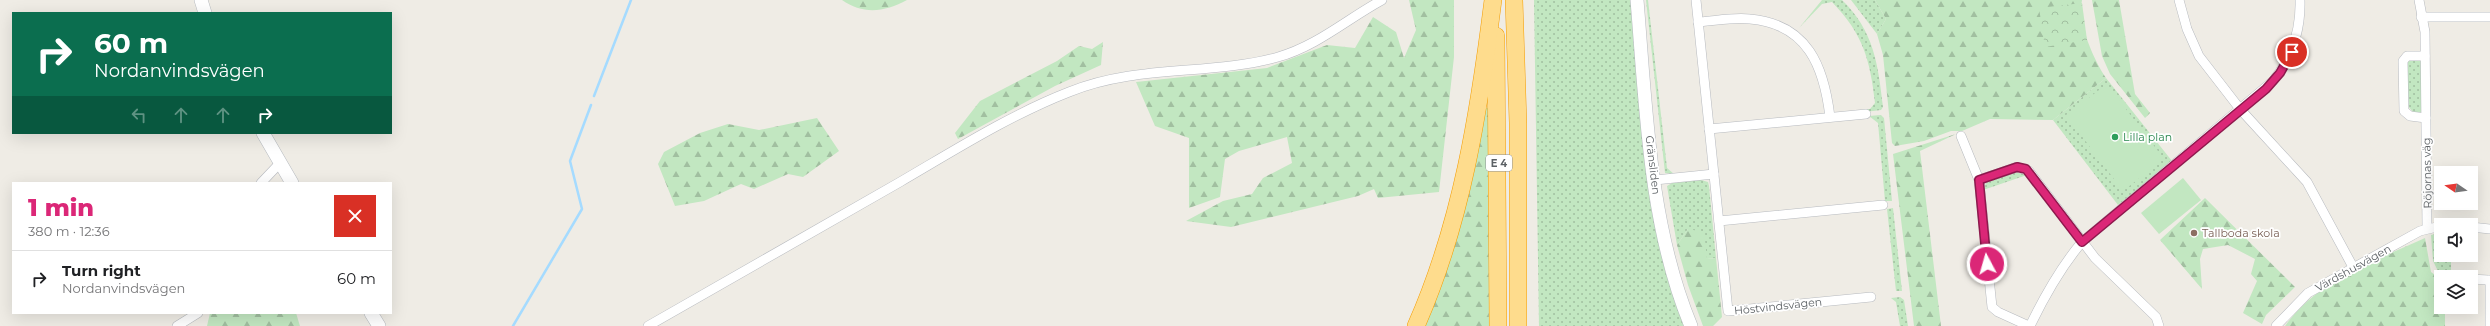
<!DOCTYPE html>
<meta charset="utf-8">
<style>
body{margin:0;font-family:Montserrat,sans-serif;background:#f2f2f2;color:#202124;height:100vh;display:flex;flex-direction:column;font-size:15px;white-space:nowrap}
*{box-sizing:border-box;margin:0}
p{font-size:13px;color:#757577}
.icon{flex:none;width:22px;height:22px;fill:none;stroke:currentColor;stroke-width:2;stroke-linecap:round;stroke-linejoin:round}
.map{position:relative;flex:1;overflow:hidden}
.details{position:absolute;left:12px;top:182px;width:380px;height:132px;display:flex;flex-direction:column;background:#fff;border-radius:0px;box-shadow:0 4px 16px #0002}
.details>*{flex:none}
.guide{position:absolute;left:12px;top:12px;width:380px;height:122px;border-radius:0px;box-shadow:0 4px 16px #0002;background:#0b6e4f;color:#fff;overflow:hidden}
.needle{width:26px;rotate:283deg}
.controls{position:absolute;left:2434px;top:166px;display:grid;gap:8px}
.controls a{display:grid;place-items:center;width:44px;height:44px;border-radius:0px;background:#fff;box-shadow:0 4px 16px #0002;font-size:20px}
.pin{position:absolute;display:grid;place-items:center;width:34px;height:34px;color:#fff;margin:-17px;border:2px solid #fff;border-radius:50%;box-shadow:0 1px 4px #0007}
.me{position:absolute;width:44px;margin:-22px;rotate:354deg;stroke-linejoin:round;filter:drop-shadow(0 0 3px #0008)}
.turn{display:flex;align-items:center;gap:14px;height:84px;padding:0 16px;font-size:18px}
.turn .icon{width:52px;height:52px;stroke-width:2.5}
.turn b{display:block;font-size:28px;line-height:34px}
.lanes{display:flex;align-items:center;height:38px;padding:0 16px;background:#0003;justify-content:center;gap:20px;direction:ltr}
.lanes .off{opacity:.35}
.round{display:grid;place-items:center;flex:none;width:42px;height:42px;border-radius:0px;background:#f2f2f2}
.head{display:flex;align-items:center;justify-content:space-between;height:68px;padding:0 16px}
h1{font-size:24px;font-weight:800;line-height:30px;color:#db2777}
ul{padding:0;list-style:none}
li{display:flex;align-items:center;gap:12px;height:56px;padding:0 16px;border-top:1px solid #e0e0e0}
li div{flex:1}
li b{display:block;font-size:15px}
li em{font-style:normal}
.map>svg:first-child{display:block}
.grass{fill:url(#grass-dots)}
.forest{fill:url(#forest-firs)}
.park{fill:url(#park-crowns)}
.garden{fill:#c2e7c1}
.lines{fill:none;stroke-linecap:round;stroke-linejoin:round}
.stream{stroke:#a5dbff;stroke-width:2.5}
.street-casing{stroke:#b7babf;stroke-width:10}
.secondary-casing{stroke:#b6babf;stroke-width:14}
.highway-casing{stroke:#f49d00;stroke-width:18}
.street{stroke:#fff;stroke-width:9}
.secondary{stroke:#fff;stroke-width:13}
.highway{stroke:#fedc8d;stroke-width:17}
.route-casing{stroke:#8e194d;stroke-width:10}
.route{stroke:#db2777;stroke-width:7}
.leisure-dot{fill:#2e9e5b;stroke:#fff;stroke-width:1.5}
.education-dot{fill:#8d6e63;stroke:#fff;stroke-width:1.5}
.labels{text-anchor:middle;stroke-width:3.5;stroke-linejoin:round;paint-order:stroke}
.shield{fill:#fff;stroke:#8d9093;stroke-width:1}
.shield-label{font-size:10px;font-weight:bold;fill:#5c6165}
.leisure-label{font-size:11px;fill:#27864d;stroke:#fff;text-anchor:start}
.street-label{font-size:11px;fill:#5c6165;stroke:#fff}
.education-label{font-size:11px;fill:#785e54;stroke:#fff;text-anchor:start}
</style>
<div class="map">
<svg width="2490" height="326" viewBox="0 0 2490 326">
<defs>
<pattern id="grass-dots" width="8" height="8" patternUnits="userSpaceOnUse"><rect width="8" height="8" fill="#c2e7c1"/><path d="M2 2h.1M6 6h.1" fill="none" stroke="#a1bfa0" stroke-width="1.8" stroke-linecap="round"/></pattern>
<pattern id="forest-firs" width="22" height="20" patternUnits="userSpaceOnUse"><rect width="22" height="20" fill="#c2e7c1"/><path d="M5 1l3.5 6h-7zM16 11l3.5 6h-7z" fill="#a1bfa0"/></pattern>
<pattern id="park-crowns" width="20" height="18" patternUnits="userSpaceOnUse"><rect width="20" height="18" fill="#c2e7c1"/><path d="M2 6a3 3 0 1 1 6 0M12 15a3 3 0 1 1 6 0" fill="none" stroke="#a1bfa0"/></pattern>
</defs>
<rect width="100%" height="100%" fill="#efece5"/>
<g class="grass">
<polygon points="1534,0 1631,0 1638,79 1686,326 1539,326"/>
<polygon points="1646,0 1648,0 1667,168 1674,174 1665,173"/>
<path d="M1822 0H1842C1874 31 1878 64 1883 107L1881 110 1865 112 1864 109H1870L1875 103C1870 59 1863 34 1832 2L1822 4 1799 28Z"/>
<polygon points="1851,0 1875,0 1886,19 1877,34"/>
<polygon points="2410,60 2421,60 2422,113 2413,112 2407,105 2407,62"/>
<polygon points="2106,78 2172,161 2118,205 2053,120"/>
<polygon points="1881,115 1884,118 1892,201 1885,201 1878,123 1869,116"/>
<polygon points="2015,172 2027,175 1983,190 1987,181"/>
<polygon points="1701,180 1708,182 1709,186 1716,258 1707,259 1688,229 1677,245 1667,186 1672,183"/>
<polygon points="1893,208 1902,291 1896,291 1887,209"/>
<polygon points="2441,233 2441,255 2451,255 2451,274 2438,271 2433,261 2431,235"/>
<polygon points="1900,297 1904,300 1908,326 1900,326 1896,302 1891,298"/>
</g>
<g class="forest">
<path d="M842 0H907C885 12 863 15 842 0Z"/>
<polygon points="1409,0 1454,0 1454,57 1439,192 1378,198 1374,189 1358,196 1231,227 1186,221 1223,201 1252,194 1263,178 1292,163 1287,137 1239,151 1225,159 1220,197 1189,208 1189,138 1155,126 1136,82 1267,68 1327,45 1355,48 1373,17 1396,32 1404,58 1416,30"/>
<path d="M1875 0H2082C2077 23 2094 60 2106 78L2053 120 1990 119 1962 131H1951L1924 141 1895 146 1892 143 1883 55 1877 34 1886 19Z"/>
<polygon points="2092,0 2119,0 2135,94 2150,113 2145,118 2110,74 2102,56"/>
<polygon points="1103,42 1101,65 1055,86 958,139 955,133 980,101 1057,61 1079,46 1092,49"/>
<polygon points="1484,108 1488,108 1489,326 1423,326"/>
<polygon points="817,118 839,151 803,177 788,174 754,189 741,184 704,201 675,206 658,164 664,152 700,133 728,124 759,130"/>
<polygon points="1956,134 1920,151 1941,326 1914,326 1893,154"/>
<polygon points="2205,198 2295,287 2266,315 2262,324 2243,313 2257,281 2251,274 2255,259 2228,245 2203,249 2200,259 2202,289 2160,240"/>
<polygon points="1688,229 1704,232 1707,259 1716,258 1722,317 1713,326 1703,326 1688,285 1677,245"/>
<path d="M2425 238 2431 272 2441 279V307H2445V326H2285C2318 280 2376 260 2425 238Z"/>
<polygon points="210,313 296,313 300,326 207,326"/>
</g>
<polygon class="park" points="2082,3 2087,40 2045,47 2039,8"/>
<g class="garden">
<polygon points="2107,84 2164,159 2123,191 2066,115"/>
<polygon points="2183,178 2201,200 2159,234 2141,213"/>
</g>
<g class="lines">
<g class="stream">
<polyline points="594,96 631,0"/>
<polyline points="513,326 582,209 570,161 591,105"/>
</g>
<defs>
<g id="street">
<polyline points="1696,0 1728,311 1871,297"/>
<polyline points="2179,0 2187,29 2199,56 2240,109 2307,182 2353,267"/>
<polyline points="2419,0 2425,32 2427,227"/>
<polyline points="2421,17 2490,17"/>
<path d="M1698 22C1715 21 1733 17 1750 19 1808 24 1824 67 1830 117"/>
<polyline points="2425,56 2407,56 2403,61 2404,111 2410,116 2426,118"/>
<polyline points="1709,129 1866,114"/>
<polyline points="1961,136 1979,180 1992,307 1998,312 2029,326"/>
<polyline points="1655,180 1714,174"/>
<polyline points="1979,180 2017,167 2029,171 2095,258 2156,317 2159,326"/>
<polyline points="261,183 280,163"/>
<polyline points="1719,221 1883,205"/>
<polyline points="2471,227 2490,229"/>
<polyline points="2471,279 2488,280"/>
<polyline points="177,326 198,313"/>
<path d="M648 326C732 278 816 230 900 182 955 150 1010 115 1069 92 1138 64 1209 76 1278 57 1317 46 1347 19 1382 0"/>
<path d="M2030 326C2045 295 2060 268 2082 242L2273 81C2292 57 2301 31 2300 0"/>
<polyline points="2276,326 2308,293 2420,231 2441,226"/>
<polyline points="2490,326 2490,280"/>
</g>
<g id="secondary">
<polyline points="201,0 205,13"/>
<path d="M1637 0C1646 108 1649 225 1691 326"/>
<polyline points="263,133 292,183"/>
<polyline points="371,313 379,326"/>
</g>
<g id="highway">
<polyline points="1514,0 1518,123 1518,326"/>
<polyline points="1496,36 1498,326"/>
<path d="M1416 326C1462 222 1479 112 1493 0"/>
</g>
</defs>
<use href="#street" class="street-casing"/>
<use href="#secondary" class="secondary-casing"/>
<use href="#highway" class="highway-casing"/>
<use href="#street" class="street"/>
<use href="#secondary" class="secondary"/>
<use href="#highway" class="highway"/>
</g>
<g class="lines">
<defs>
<polyline id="route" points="1987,264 1979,180 2017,167 2026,169 2082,242 2266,89 2280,73 2292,52"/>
</defs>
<use href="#route" class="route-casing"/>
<use href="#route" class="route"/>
</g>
<circle class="leisure-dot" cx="2115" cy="137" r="4"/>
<circle class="education-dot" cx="2194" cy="233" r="4"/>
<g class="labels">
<rect class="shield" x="1486" y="155" width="26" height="16" rx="3"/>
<g class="shield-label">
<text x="1499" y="167">E 4</text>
</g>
<g class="leisure-label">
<text x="2123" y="141">Lilla plan</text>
</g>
<g class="street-label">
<text transform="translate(1653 165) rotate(83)" y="4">Gränsliden</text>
<text transform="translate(2427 173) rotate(-91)" y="4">Röjornas väg</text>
<text transform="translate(2353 268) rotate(-29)" y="4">Värdshusvägen</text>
<text transform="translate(1778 306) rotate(-6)" y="4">Höstvindsvägen</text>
</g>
<g class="education-label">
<text x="2202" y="237">Tallboda skola</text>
</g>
</g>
</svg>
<div class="controls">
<a><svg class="needle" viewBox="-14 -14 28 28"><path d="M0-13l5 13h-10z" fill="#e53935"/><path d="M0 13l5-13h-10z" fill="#757577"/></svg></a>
<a><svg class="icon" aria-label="sound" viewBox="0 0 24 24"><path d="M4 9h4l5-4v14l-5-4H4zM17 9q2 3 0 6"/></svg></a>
<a><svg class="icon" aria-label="layers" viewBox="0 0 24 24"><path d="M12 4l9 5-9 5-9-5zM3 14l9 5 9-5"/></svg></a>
</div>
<div class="pin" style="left:2292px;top:52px;background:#d93025"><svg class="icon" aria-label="arrive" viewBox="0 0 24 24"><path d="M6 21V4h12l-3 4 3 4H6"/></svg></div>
<svg class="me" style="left:1987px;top:264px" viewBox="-20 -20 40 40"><circle r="17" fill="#db2777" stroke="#fff" stroke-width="3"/><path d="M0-11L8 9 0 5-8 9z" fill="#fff"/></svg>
<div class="guide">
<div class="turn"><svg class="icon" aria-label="right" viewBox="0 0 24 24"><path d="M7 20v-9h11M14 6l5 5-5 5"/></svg><div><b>60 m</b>Nordanvindsvägen</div></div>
<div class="lanes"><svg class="icon off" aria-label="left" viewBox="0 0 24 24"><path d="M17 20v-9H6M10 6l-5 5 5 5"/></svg><svg class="icon off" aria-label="ahead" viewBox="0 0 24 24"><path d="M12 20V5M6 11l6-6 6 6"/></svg><svg class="icon off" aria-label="ahead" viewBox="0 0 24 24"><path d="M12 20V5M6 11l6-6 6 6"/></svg><svg class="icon" aria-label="right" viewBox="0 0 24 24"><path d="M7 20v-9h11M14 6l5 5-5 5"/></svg></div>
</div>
<section class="details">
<div class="head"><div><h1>1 min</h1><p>380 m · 12:36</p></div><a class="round" style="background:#d93025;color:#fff"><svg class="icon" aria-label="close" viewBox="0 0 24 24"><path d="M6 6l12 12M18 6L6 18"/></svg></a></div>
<ul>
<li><svg class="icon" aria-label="right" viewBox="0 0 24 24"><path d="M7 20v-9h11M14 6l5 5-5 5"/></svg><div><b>Turn right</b><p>Nordanvindsvägen</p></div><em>60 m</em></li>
</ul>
</section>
</div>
